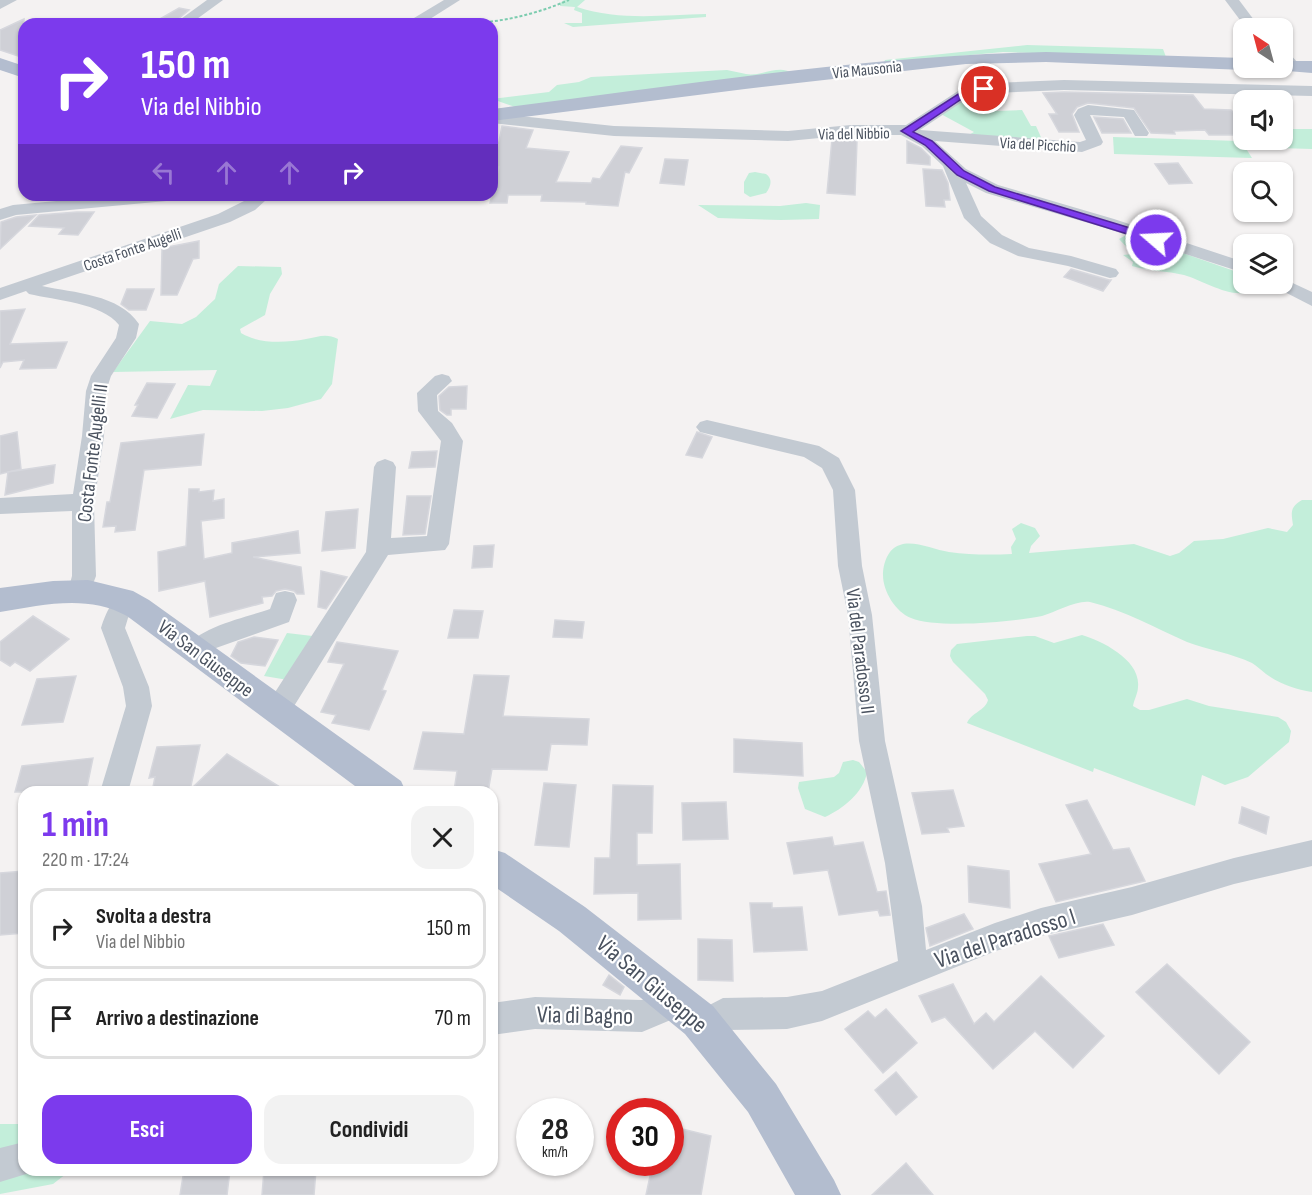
<!DOCTYPE html>
<html lang="it">
<meta charset="utf-8">
<style>
body{margin:0;font-family:"Sofia Sans Condensed",sans-serif;background:#f2f2f2;color:#222;height:100vh;display:flex;flex-direction:column;font-size:22px;white-space:nowrap}
*{box-sizing:border-box;margin:0}
p{font-size:20px;color:#767676}
.icon{flex:none;width:33px;height:33px;fill:none;stroke:currentColor;stroke-width:2;stroke-linecap:round;stroke-linejoin:round}
.map{position:relative;flex:1;overflow:hidden}
.sheet{position:absolute;left:18px;top:786px;width:480px;height:390px;display:flex;flex-direction:column;background:#fff;border-radius:18px;box-shadow:0 2px 4px #0004}
.sheet>*{flex:none}
.banner{position:absolute;left:18px;top:18px;width:480px;height:183px;border-radius:18px;box-shadow:0 2px 4px #0004;background:#7c3aed;color:#fff;overflow:hidden}
.needle{width:39px;rotate:324deg}
.buttons{position:absolute;left:1233px;top:18px;display:grid;gap:12px}
.buttons a{display:grid;place-items:center;width:60px;height:60px;border-radius:12px;background:#fff;box-shadow:0 2px 4px #0004;font-size:30px}
.speed{position:absolute;left:516px;top:1098px;display:flex;gap:12px;font-size:30px;font-weight:700;text-align:center}
.speed>*{display:grid;place-content:center;width:78px;height:78px;border-radius:50%;background:#fff;box-shadow:0 2px 4px #0004;line-height:1}
.speed small{font-size:15px;font-weight:400}
.speed .limit{border:9px solid #d22;background:#fff;color:#111}
.pin{position:absolute;display:grid;place-items:center;width:51px;height:51px;color:#fff;margin:-26px;border:3px solid #fff;border-radius:50%;box-shadow:0 2px 6px #0007}
.me{position:absolute;width:66px;margin:-33px;rotate:289deg;stroke-linejoin:round;filter:drop-shadow(0 0 4px #0008)}
.turn{display:flex;align-items:center;gap:21px;height:126px;padding:0 24px;font-size:27px}
.turn .icon{width:78px;height:78px;stroke-width:2.5}
.turn b{display:block;font-size:42px;line-height:51px}
.lanes{display:flex;align-items:center;height:57px;padding:0 24px;background:#0003;justify-content:center;gap:30px;direction:ltr}
.lanes .off{opacity:.35}
.round{display:grid;place-items:center;flex:none;width:63px;height:63px;border-radius:18px;background:#f2f2f2}
.headline{display:flex;align-items:center;justify-content:space-between;height:102px;padding:0 24px}
h1{font-size:36px;font-weight:700;line-height:45px;color:#7c3aed}
.primary-button{display:flex;gap:12px;margin-top:auto;padding:12px 24px}
.primary-button a{flex:1;height:69px;border-radius:18px;background:#7c3aed;color:#fff;font-size:24px;font-weight:700;line-height:69px;text-align:center}
.primary-button a+a{background:#f2f2f2;color:#222}
ul{padding:0;list-style:none}
li{display:flex;align-items:center;gap:18px;height:81px;margin:0 12px 9px;padding:0 12px;border:3px solid #e0e0e0;border-radius:18px}
li div{flex:1}
li b{display:block;font-size:22px}
li em{font-style:normal}
.map>svg:first-child{display:block}
.green{fill:#c3eeda}
.building{fill:#cfd0d6;stroke:#d6d7dd;stroke-width:1.5}
.lines{fill:none;stroke-linecap:round;stroke-linejoin:round}
.path{stroke:#7cccaf;stroke-width:2;stroke-dasharray:3 2;stroke-linecap:butt}
.minor{fill:#c3cad2;fill-rule:evenodd}
.major{fill:#b3bdcf;fill-rule:evenodd}
.route{fill:#7c3aed;stroke:#51269a;stroke-width:1.5}
.labels{text-anchor:middle;stroke-width:4.5;stroke-linejoin:round;paint-order:stroke}
.far-street-label{font-size:16px;fill:#4a525f;stroke:#fff}
.street-label{font-size:20px;fill:#4a525f;stroke:#fff}
.near-street-label{font-size:24px;fill:#4a525f;stroke:#fff}
</style>
<div class="map">
<svg width="1312" height="1195" viewBox="0 0 1312 1195">
<rect width="100%" height="100%" fill="#f4f2f2"/>
<g class="green">
<path d="M564 0H585L577 7C619 21 663 15 706 14V17L573 27 564 23H582V13L574 10 575 7 560 6V3Z"/>
<polygon points="1027,45 1163,49 1166,57 1003,52 884,63 885,60"/>
<path d="M727 70C733 71 740 73 746 74 761 77 780 63 793 74L515 107 492 99 549 92 557 85 579 82 591 77Z"/>
<polygon points="985,91 996,111 1022,110 1031,126 1036,126 1044,144 965,137 974,132 939,113 955,102"/>
<polygon points="1229,128 1243,128 1244,140 1282,140 1283,129 1312,129 1312,149 1245,147 1252,158 1114,154 1113,137 1239,141"/>
<path d="M755 172 766 174C773 179 771 186 766 193L750 197 744 193V182L749 173Z"/>
<polygon points="806,203 820,205 819,219 781,220 718,218 698,205 780,206"/>
<path d="M1128 234 1243 274 1244 284H1260V285C1240 306 1206 281 1184 275 1167 271 1149 271 1132 266L1133 262 1123 255 1133 254 1119 239Z"/>
<path d="M238 266 281 267 282 274 270 294 265 315 240 329 241 333C259 344 285 343 306 339 318 337 326 333 338 339L332 384 321 399 288 408 262 411 203 410 170 419 188 385 210 386 217 370 113 372 150 321 182 324 196 317 215 299 219 284Z"/>
<path d="M1302 500H1312V692C1295 689 1280 684 1266 674 1261 670 1257 666 1252 663 1231 653 1208 650 1187 642 1155 628 1124 610 1090 602 1076 600 1056 612 1042 616 1014 622 937 629 911 618 896 612 883 592 883 575 883 564 888 548 900 545 914 540 934 550 949 552 970 555 991 555 1012 554L1011 547 1016 539 1012 529 1021 523 1035 528 1040 536 1031 546 1029 553 1134 544 1170 556 1179 553 1194 541 1223 539 1268 528 1287 532 1293 525C1291 512 1290 507 1302 500Z"/>
<polygon points="287,633 321,637 294,681 264,676"/>
<path d="M1082 635C1102 641 1141 660 1138 687 1138 693 1134 700 1133 706L1140 710H1149L1187 699 1209 706 1278 717 1286 722 1291 731 1289 742 1248 777 1225 785 1202 775 1195 806 1094 768 1093 772 967 723C972 712 985 711 988 700L985 694 953 662 950 656 951 650 957 644 1027 636H1035L1054 643Z"/>
<path d="M853 760 859 762 867 772C864 792 843 809 825 817L805 809 798 788 799 782 834 777 839 773 843 762Z"/>
<polygon points="0,1124 24,1124 24,1170 71,1170 53,1184 0,1194"/>
</g>
<g class="building">
<polygon points="179,8 189,10 172,24 151,24"/>
<polygon points="24,19 24,58 0,50 0,30"/>
<polygon points="1064,92 1193,95 1204,109 1231,110 1244,124 1244,135 1209,135 1205,130 1174,131 1175,134 1151,133 1134,108 1088,103 1077,107 1072,114 1079,132 1059,132 1049,114 1057,114 1043,93"/>
<polygon points="1094,117 1123,119 1131,133 1102,133"/>
<polygon points="502,126 533,130 526,148 569,152 556,182 591,183 593,178 600,179 621,146 642,148 629,173 625,172 618,206 586,204 586,202 541,201 542,195 508,195 507,203 490,203 499,167 494,167"/>
<polygon points="832,139 857,141 855,195 827,193"/>
<polygon points="907,141 921,148 930,157 930,165 907,163"/>
<polygon points="665,159 688,160 684,185 660,183"/>
<polygon points="1178,163 1192,183 1169,184 1155,164"/>
<polygon points="923,169 942,170 948,183 950,200 944,200 945,207 926,206"/>
<polygon points="77,212 94,212 78,235 59,234 64,228 29,226 39,215"/>
<polygon points="36,215 0,249 1,222 16,217"/>
<polygon points="199,241 199,258 193,259 177,295 161,295 162,248"/>
<polygon points="1071,269 1109,280 1111,280 1103,291 1064,277"/>
<polygon points="127,289 154,289 146,310 129,310 121,304"/>
<polygon points="25,309 10,344 67,342 56,368 20,369 24,360 3,362 0,368 0,311"/>
<polygon points="147,383 175,384 157,418 132,416 138,405 135,405"/>
<polygon points="467,386 466,409 451,409 451,415 447,415 440,410 439,396 449,387"/>
<polygon points="17,432 21,469 0,474 0,436"/>
<polygon points="697,432 712,437 702,458 686,455"/>
<polygon points="204,434 201,465 144,470 135,530 115,532 116,526 103,527 107,502 110,502 121,443"/>
<polygon points="437,451 435,467 409,468 412,452"/>
<polygon points="55,465 53,483 5,495 8,472"/>
<polygon points="189,489 199,489 199,492 214,490 213,501 224,499 224,518 201,521 204,559 232,553 232,543 298,531 300,553 253,557 301,567 304,594 297,594 294,591 285,589 276,591 272,596 262,597 263,603 210,617 205,581 159,591 158,552 186,546"/>
<polygon points="407,496 431,496 425,534 403,535"/>
<polygon points="358,509 355,548 322,551 326,512"/>
<polygon points="494,545 492,567 472,568 474,546"/>
<polygon points="321,571 347,577 326,609 318,607"/>
<polygon points="454,610 483,611 478,638 448,638"/>
<polygon points="33,616 69,639 30,671 15,662 10,666 0,660 0,642"/>
<polygon points="555,620 584,622 582,638 553,637"/>
<polygon points="254,637 278,640 265,666 241,663 231,656 238,642"/>
<polygon points="337,642 398,651 382,690 386,691 369,730 332,723 336,715 321,712 344,664 328,662"/>
<polygon points="474,675 509,676 503,716 589,719 587,745 551,744 547,770 492,769 488,792 454,791 457,771 414,769 423,732 464,734"/>
<polygon points="76,676 63,722 22,725 37,679"/>
<polygon points="734,739 802,743 803,776 734,772"/>
<polygon points="200,745 190,790 227,754 288,792 152,792 155,777 149,778 157,747"/>
<polygon points="93,758 86,792 15,792 22,766"/>
<polygon points="544,783 576,785 569,847 535,845"/>
<polygon points="613,785 653,786 652,833 637,833 637,865 680,864 681,919 638,920 638,893 594,894 595,858 610,858"/>
<polygon points="953,790 964,826 947,828 949,832 922,834 912,793"/>
<polygon points="1087,800 1113,850 1129,848 1145,881 1056,902 1039,864 1091,854 1066,805"/>
<polygon points="726,802 728,839 683,840 682,803"/>
<polygon points="1242,807 1269,817 1266,834 1239,823"/>
<polygon points="832,837 834,846 863,842 877,892 886,891 890,915 880,916 878,910 839,915 828,870 794,874 787,843"/>
<polygon points="968,866 1009,871 1010,908 969,902"/>
<polygon points="24,871 24,933 0,935 0,873"/>
<polygon points="750,903 772,903 772,908 802,907 807,950 754,952"/>
<polygon points="964,914 973,929 930,946 926,928"/>
<polygon points="1103,924 1114,945 1059,958 1049,936"/>
<polygon points="698,939 732,940 733,981 698,980"/>
<polygon points="1167,964 1250,1042 1219,1074 1136,992"/>
<polygon points="609,975 624,987 620,995 603,985"/>
<polygon points="1041,976 1104,1036 1073,1068 1035,1031 993,1069 945,1017 932,1022 919,996 953,984 974,1024 986,1013 994,1022"/>
<polygon points="886,1009 917,1043 883,1073 845,1029 868,1011 875,1018"/>
<polygon points="896,1072 917,1097 896,1115 875,1090"/>
<polygon points="670,1126 711,1136 701,1195 646,1195 653,1162 670,1162"/>
<polygon points="906,1163 933,1195 872,1195"/>
<polygon points="184,1170 230,1170 227,1195 180,1195"/>
<polygon points="264,1170 316,1170 314,1195 262,1195"/>
</g>
<g class="lines">
<path class="path" d="M440 23C485 26 527 18 569 0"/>
<g class="minor">
<polygon points="0,0 17,0 0,9"/>
<polygon points="207,0 223,0 190,24 174,24"/>
<polygon points="444,0 460,0 422,24 404,24"/>
<polygon points="1225,0 1239,0 1260,28 1246,28"/>
<path d="M1282 51C1290 53 1296 60 1300 66L1298 69H1288L1282 64Z"/>
<polygon points="1064,80 1312,86 1312,96 1064,90 993,93 968,98 920,130 1080,142 1086,140 1074,115 1078,109 1088,105 1134,110 1149,133 1147,136 1135,136 1124,117 1090,115 1103,142 1101,145 1082,152 935,141 966,169 998,185 1114,219 1244,262 1244,273 1102,227 986,193 966,183 981,216 1002,235 1029,248 1071,256 1116,269 1119,273 1116,277 1110,278 1068,266 1018,256 990,243 964,218 943,166 922,146 901,135 851,135 788,141 614,136 492,123 492,113 614,126 788,131 851,125 906,125 958,91 993,83"/>
<polygon points="121,195 185,195 183,199 177,200 16,215 0,220 0,209 13,205"/>
<path d="M247 195H263L266 200 255 210 230 222 42 286C74 293 119 294 139 324L136 338 111 376 106 391 104 436 94 505 96 576 88 597 80 600 72 597 68 591 72 576V511L0 514V498L73 494 82 436 86 391 91 376 116 338 119 325C102 303 55 300 29 294L26 291 0 300V288L218 214 248 199Z"/>
<polygon points="1282,278 1312,292 1312,306 1275,287 1273,284 1282,284"/>
<polygon points="442,374 449,376 452,381 437,395 438,411 452,423 463,441 449,544 445,550 388,555 286,719 277,722 268,719 264,711 268,703 366,552 374,467 377,462 385,459 393,462 396,467 391,538 427,536 441,441 418,411 417,393 435,376"/>
<polygon points="707,420 819,446 839,458 855,490 862,566 872,615 885,741 922,906 926,950 995,923 1041,908 1132,887 1234,858 1312,840 1312,866 1234,884 1132,915 1041,936 996,951 822,1021 787,1029 726,1030 703,1041 692,1036 687,1025 692,1014 723,998 787,997 822,991 898,961 885,863 859,741 848,615 838,566 833,490 822,468 804,457 700,432 696,427 700,422"/>
<path d="M285 591 294 593 297 600 289 622 216 648 205 658 196 661 187 658 184 651C196 627 245 618 270 609L276 593Z"/>
<path d="M128 592 137 594 140 601 128 618 125 628 149 687 152 706 128 792H100L126 706 123 687 101 628C106 613 112 597 128 592Z"/>
<polygon points="673,983 684,987 689,998 684,1009 673,1019 642,1032 535,1029 492,1035 492,1003 535,997 642,1000"/>
<polygon points="24,1142 24,1170 36,1171 0,1182 0,1148"/>
</g>
<g class="major">
<path d="M1046 52 1244 58V68H1251L1244 70 1046 62 966 64 745 89 492 121V109C676 86 861 56 1046 52Z"/>
<polygon points="0,58 24,66 24,78 0,70"/>
<polygon points="1282,61 1312,61 1312,73 1275,70 1274,68 1282,68"/>
<path d="M88 580 133 591 149 600 401 781 406 792H363L127 616C87 594 43 605 0 612V588L53 581Z"/>
<polygon points="492,849 505,853 585,907 713,1006 776,1084 834,1180 841,1195 795,1195 748,1112 685,1034 559,931 492,885"/>
</g>
</g>
<polygon class="route" points="984,86 988,89 987,91 966,96 913,132 932,141 964,171 995,187 1160,237 1160,242 1153,242 989,191 957,175 925,145 901,131 960,93"/>
<g class="labels">
<g class="far-street-label">
<text transform="translate(867 69) rotate(-6)" y="6">Via Mausonia</text>
<text transform="translate(854 133) rotate(-1)" y="6">Via del Nibbio</text>
<text transform="translate(1038 144) rotate(3)" y="6">Via del Picchio</text>
<text transform="translate(132 249) rotate(-19)" y="6">Costa Fonte Augelli</text>
</g>
<g class="street-label">
<text transform="translate(92 453) rotate(-83)" y="7">Costa Fonte Augelli II</text>
<text transform="translate(861 651) rotate(83)" y="7">Via del Paradosso II</text>
<text transform="translate(206 658) rotate(37)" y="7">Via San Giuseppe</text>
</g>
<g class="near-street-label">
<text transform="translate(1005 938) rotate(-18)" y="8">Via del Paradosso I</text>
<text transform="translate(652 984) rotate(40)" y="8">Via San Giuseppe</text>
<text transform="translate(585 1015) rotate(1)" y="8">Via di Bagno</text>
</g>
</g>
</svg>
<div class="buttons">
<a><svg class="needle" viewBox="-14 -14 28 28"><path d="M0-13l5 13h-10z" fill="#e53935"/><path d="M0 13l5-13h-10z" fill="#767676"/></svg></a>
<a><svg class="icon" aria-label="sound" viewBox="0 0 24 24"><path d="M4 9h4l5-4v14l-5-4H4zM17 9q2 3 0 6"/></svg></a>
<a><svg class="icon" aria-label="search" viewBox="0 0 24 24"><circle cx="10" cy="10" r="6"/><path d="M15 15l6 6"/></svg></a>
<a><svg class="icon" aria-label="layers" viewBox="0 0 24 24"><path d="M12 4l9 5-9 5-9-5zM3 14l9 5 9-5"/></svg></a>
</div>
<div class="speed"><div>28<small>km/h</small></div><div class="limit">30</div></div>
<div class="pin" style="left:984px;top:89px;background:#d93025"><svg class="icon" aria-label="arrive" viewBox="0 0 24 24"><path d="M6 21V4h12l-3 4 3 4H6"/></svg></div>
<svg class="me" style="left:1156px;top:240px" viewBox="-20 -20 40 40"><circle r="17" fill="#7c3aed" stroke="#fff" stroke-width="3"/><path d="M0-11L8 9 0 5-8 9z" fill="#fff"/></svg>
<div class="banner">
<div class="turn"><svg class="icon" aria-label="right" viewBox="0 0 24 24"><path d="M7 20v-9h11M14 6l5 5-5 5"/></svg><div><b>150 m</b>Via del Nibbio</div></div>
<div class="lanes"><svg class="icon off" aria-label="left" viewBox="0 0 24 24"><path d="M17 20v-9H6M10 6l-5 5 5 5"/></svg><svg class="icon off" aria-label="ahead" viewBox="0 0 24 24"><path d="M12 20V5M6 11l6-6 6 6"/></svg><svg class="icon off" aria-label="ahead" viewBox="0 0 24 24"><path d="M12 20V5M6 11l6-6 6 6"/></svg><svg class="icon" aria-label="right" viewBox="0 0 24 24"><path d="M7 20v-9h11M14 6l5 5-5 5"/></svg></div>
</div>
<section class="sheet">
<div class="headline"><div><h1>1 min</h1><p>220 m · 17:24</p></div><a class="round"><svg class="icon" aria-label="close" viewBox="0 0 24 24"><path d="M6 6l12 12M18 6L6 18"/></svg></a></div>
<ul>
<li><svg class="icon" aria-label="right" viewBox="0 0 24 24"><path d="M7 20v-9h11M14 6l5 5-5 5"/></svg><div><b>Svolta a destra</b><p>Via del Nibbio</p></div><em>150 m</em></li>
<li><svg class="icon" aria-label="arrive" viewBox="0 0 24 24"><path d="M6 21V4h12l-3 4 3 4H6"/></svg><div><b>Arrivo a destinazione</b></div><em>70 m</em></li>
</ul>
<div class="primary-button"><a>Esci</a><a>Condividi</a></div>
</section>
</div>
